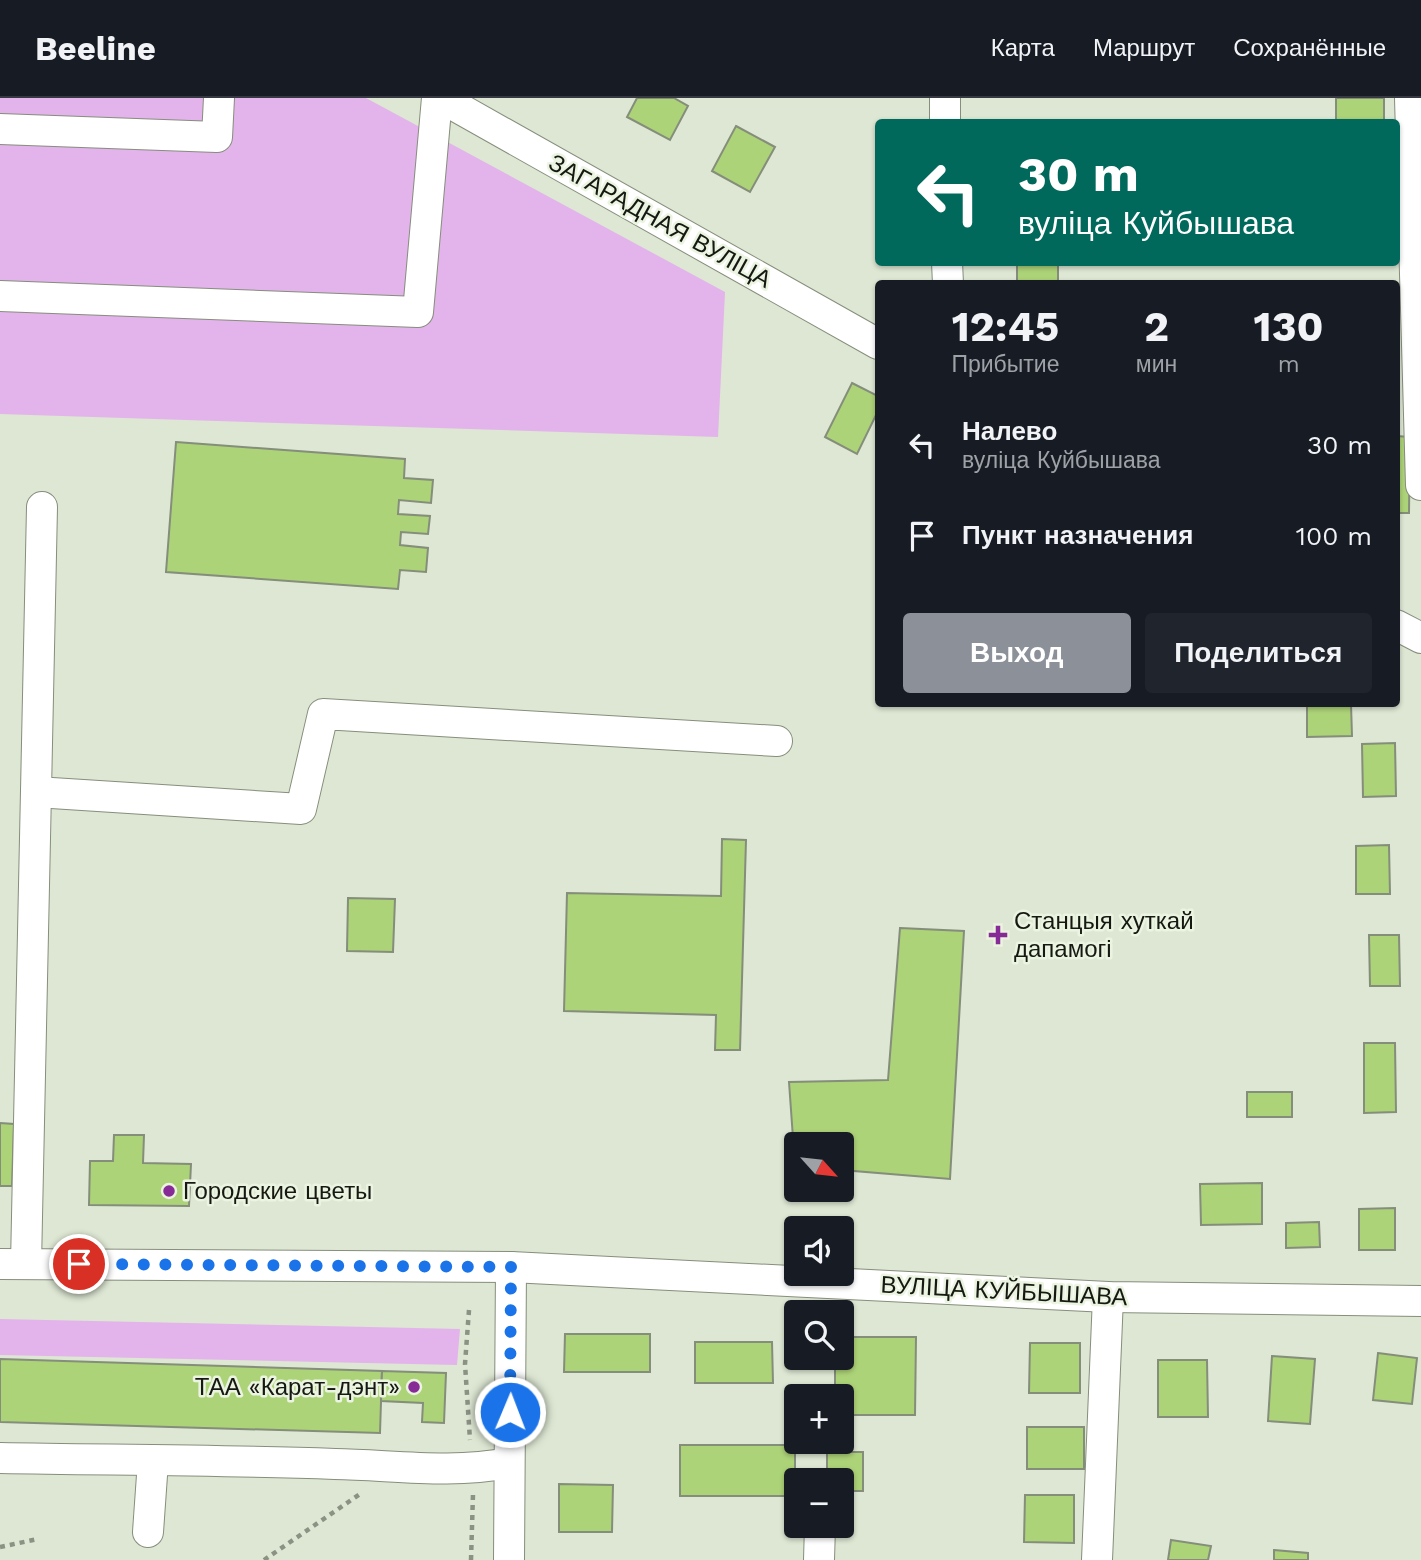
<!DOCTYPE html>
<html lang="ru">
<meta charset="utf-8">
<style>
body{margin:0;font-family:"Work Sans",sans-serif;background:#20242c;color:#f1f3f6;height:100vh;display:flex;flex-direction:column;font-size:26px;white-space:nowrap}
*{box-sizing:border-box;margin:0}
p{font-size:23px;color:#9ea1a6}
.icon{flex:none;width:38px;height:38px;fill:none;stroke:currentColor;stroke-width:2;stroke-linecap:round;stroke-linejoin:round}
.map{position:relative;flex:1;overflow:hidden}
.sheet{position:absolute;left:875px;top:182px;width:525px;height:427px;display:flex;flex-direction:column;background:#171b24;border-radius:7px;box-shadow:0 2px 5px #0004}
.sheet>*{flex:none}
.hud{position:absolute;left:875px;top:21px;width:525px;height:147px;border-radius:7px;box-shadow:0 2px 5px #0004;background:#00695c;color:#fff;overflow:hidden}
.needle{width:46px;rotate:117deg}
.buttons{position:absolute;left:784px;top:1034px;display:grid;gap:14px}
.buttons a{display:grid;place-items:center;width:70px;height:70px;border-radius:7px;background:#171b24;box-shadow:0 2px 5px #0004;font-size:35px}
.pin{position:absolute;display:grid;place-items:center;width:60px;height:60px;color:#fff;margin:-30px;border:4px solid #fff;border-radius:50%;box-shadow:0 2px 7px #0007}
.me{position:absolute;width:77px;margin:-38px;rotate:1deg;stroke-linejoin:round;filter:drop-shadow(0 0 5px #0008)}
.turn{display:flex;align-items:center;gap:24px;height:147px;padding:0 28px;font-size:32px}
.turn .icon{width:91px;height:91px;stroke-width:2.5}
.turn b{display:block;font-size:49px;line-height:60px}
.eta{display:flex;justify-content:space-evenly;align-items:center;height:119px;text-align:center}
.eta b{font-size:42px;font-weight:700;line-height:49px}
.button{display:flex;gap:14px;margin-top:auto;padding:14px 28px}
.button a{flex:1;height:80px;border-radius:7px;background:#8c9099;color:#fff;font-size:28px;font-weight:700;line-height:80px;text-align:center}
.button a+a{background:#20242c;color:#f1f3f6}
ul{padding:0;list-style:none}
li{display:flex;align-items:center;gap:21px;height:91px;padding:0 28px}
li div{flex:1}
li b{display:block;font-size:26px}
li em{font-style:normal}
header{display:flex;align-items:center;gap:42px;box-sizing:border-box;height:98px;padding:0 35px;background:#171b24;border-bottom:2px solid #363941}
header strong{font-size:33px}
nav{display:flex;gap:38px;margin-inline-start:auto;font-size:24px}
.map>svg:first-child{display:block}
.green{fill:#e3b3eb}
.building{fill:#add378;stroke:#858d7b;stroke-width:2}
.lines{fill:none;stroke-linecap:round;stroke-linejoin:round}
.minor-casing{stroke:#868e7c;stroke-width:32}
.path{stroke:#8b9284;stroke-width:4.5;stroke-dasharray:5 5;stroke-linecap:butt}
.minor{stroke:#fff;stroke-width:30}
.route{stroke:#1a73e8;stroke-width:12;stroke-dasharray:0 21.6}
.poi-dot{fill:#872b96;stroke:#ebf4e0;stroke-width:2.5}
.labels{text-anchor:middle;stroke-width:5;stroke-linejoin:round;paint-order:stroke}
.street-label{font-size:24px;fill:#161912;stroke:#ebf4e0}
.poi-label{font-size:24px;fill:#161912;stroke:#ebf4e0;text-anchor:start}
</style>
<header>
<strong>Beeline</strong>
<nav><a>Карта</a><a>Маршрут</a><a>Сохранённые</a></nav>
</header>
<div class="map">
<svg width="1421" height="1462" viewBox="0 0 1421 1462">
<rect width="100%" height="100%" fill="#dde7d3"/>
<g class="green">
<polygon points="0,0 366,0 725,194 718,339 0,316"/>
<polygon points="0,1221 460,1231 457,1267 0,1257"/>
</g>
<g class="building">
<polygon points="637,0 674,0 688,8 670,42 627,19"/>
<rect x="1336" y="0" width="48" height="24"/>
<polygon points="736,28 775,49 750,94 712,73"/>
<rect x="1017" y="164" width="41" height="22"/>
<polygon points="852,285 878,298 878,313 857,356 825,339"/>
<polygon points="1396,338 1410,339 1409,415 1396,415"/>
<polygon points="176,344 405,361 404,380 433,382 431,405 399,402 398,416 430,418 428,436 401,434 400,447 428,450 426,474 400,472 398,491 166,474"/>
<polygon points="1307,606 1351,606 1352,638 1307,639"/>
<polygon points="1395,645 1396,698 1363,699 1362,646"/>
<polygon points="722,741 746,742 740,952 715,952 716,917 564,913 567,795 721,798"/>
<polygon points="1389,747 1390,796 1356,796 1356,748"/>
<polygon points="348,800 395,801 393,854 347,853"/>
<polygon points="900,830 964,833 950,1081 842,1072 842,1046 796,1046 795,1068 789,984 888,982"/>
<polygon points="1369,837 1399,837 1400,888 1370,888"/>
<polygon points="1364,945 1395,945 1396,1014 1364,1015"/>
<rect x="1247" y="994" width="45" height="25"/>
<polygon points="0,1025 14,1026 12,1088 0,1088"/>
<polygon points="114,1037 144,1037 143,1065 191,1066 189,1108 89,1107 90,1063 113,1063"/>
<polygon points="1262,1085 1262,1126 1201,1127 1200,1086"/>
<polygon points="1395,1110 1395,1152 1359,1152 1359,1111"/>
<polygon points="1319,1124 1320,1149 1286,1150 1286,1125"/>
<polygon points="565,1236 650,1236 650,1274 564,1274"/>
<polygon points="842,1239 916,1239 915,1317 842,1317 842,1298 835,1298 835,1260 842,1260"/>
<polygon points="695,1244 772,1244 773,1285 695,1285"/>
<polygon points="1030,1245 1080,1245 1080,1295 1029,1295"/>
<polygon points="1378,1255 1417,1260 1412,1306 1373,1302"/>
<polygon points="1272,1258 1315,1261 1310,1326 1268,1323"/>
<polygon points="0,1261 382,1273 380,1335 0,1324"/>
<polygon points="1158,1262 1207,1262 1208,1319 1158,1319"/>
<polygon points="382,1273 446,1275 444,1325 422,1324 423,1305 381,1303"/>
<rect x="1027" y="1329" width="57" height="42"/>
<rect x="680" y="1347" width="115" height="51"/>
<polygon points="827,1354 863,1354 863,1393 842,1393 842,1382 827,1382"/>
<polygon points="559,1386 613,1387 612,1434 559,1434"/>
<polygon points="1025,1397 1074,1397 1074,1445 1024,1444"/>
<polygon points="1171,1442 1211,1448 1208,1462 1168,1462"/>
<polygon points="1274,1452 1308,1455 1308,1462 1274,1462"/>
</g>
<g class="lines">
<defs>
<g id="minor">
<polyline points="441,0 878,246"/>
<polyline points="945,0 945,24"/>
<polyline points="1410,0 1421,387"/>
<polyline points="0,31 217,39 219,0"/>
<polyline points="947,164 948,186"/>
<polyline points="0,198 418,214 437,0"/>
<polyline points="1396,527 1421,540"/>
<polyline points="36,694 301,711 323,616 777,643"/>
<polyline points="0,1166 511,1169 1108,1199 1421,1203"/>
<polyline points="26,1166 42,409"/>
<path d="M0 1360C111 1362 223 1362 335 1366 393 1367 451 1376 509 1365"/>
<polyline points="148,1434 153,1363"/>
<polyline points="509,1462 511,1169"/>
<polyline points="819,1462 820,1428"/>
<polyline points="1097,1462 1108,1199"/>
</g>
</defs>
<use href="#minor" class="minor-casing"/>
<g class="path">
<polyline points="469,1212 465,1266 470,1342"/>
<polyline points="0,1449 38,1441"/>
<polyline points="264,1462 360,1396"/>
<polyline points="471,1462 473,1396"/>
</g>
<use href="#minor" class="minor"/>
</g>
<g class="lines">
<polyline class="route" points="79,1166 511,1169 510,1314"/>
</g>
<g class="poi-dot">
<path d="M994.5 826.5h7v7h7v7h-7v7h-7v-7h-7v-7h7z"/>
<circle cx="169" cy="1093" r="7"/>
<circle cx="414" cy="1289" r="7"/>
</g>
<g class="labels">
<g class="street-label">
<text transform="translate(660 123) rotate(29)" y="8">ЗАГАРАДНАЯ ВУЛІЦА</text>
<text transform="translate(1004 1193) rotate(3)" y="8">ВУЛІЦА КУЙБЫШАВА</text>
</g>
<g class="poi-label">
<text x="1014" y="831">Станцыя хуткай<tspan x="1014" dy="28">дапамогі</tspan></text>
<text x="183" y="1101">Городские цветы</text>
<text x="400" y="1297" text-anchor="end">ТАА «Карат-дэнт»</text>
</g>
</g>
</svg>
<div class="buttons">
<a><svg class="needle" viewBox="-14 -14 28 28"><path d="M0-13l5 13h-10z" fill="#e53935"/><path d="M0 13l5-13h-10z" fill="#9ea1a6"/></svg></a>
<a><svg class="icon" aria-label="sound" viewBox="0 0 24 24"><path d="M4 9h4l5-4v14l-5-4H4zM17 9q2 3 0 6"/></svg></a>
<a><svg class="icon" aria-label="search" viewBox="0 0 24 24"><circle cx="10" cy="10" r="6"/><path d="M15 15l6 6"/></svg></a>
<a>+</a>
<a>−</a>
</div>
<div class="pin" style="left:79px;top:1166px;background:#d93025"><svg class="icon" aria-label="arrive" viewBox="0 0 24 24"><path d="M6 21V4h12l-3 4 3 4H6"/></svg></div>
<svg class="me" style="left:510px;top:1314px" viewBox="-20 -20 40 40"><circle r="17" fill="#1a73e8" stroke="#fff" stroke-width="3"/><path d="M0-11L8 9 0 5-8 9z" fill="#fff"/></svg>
<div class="hud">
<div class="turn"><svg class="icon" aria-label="left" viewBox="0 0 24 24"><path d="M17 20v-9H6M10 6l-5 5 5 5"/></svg><div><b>30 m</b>вуліца Куйбышава</div></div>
</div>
<section class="sheet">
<div class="eta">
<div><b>12:45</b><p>Прибытие</p></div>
<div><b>2</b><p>мин</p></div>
<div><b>130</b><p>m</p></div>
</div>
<ul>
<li><svg class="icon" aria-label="left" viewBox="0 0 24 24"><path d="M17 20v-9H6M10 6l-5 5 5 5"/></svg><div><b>Налево</b><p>вуліца Куйбышава</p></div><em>30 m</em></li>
<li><svg class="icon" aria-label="arrive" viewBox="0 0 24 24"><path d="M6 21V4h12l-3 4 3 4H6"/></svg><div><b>Пункт назначения</b></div><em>100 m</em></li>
</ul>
<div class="button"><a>Выход</a><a>Поделиться</a></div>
</section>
</div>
